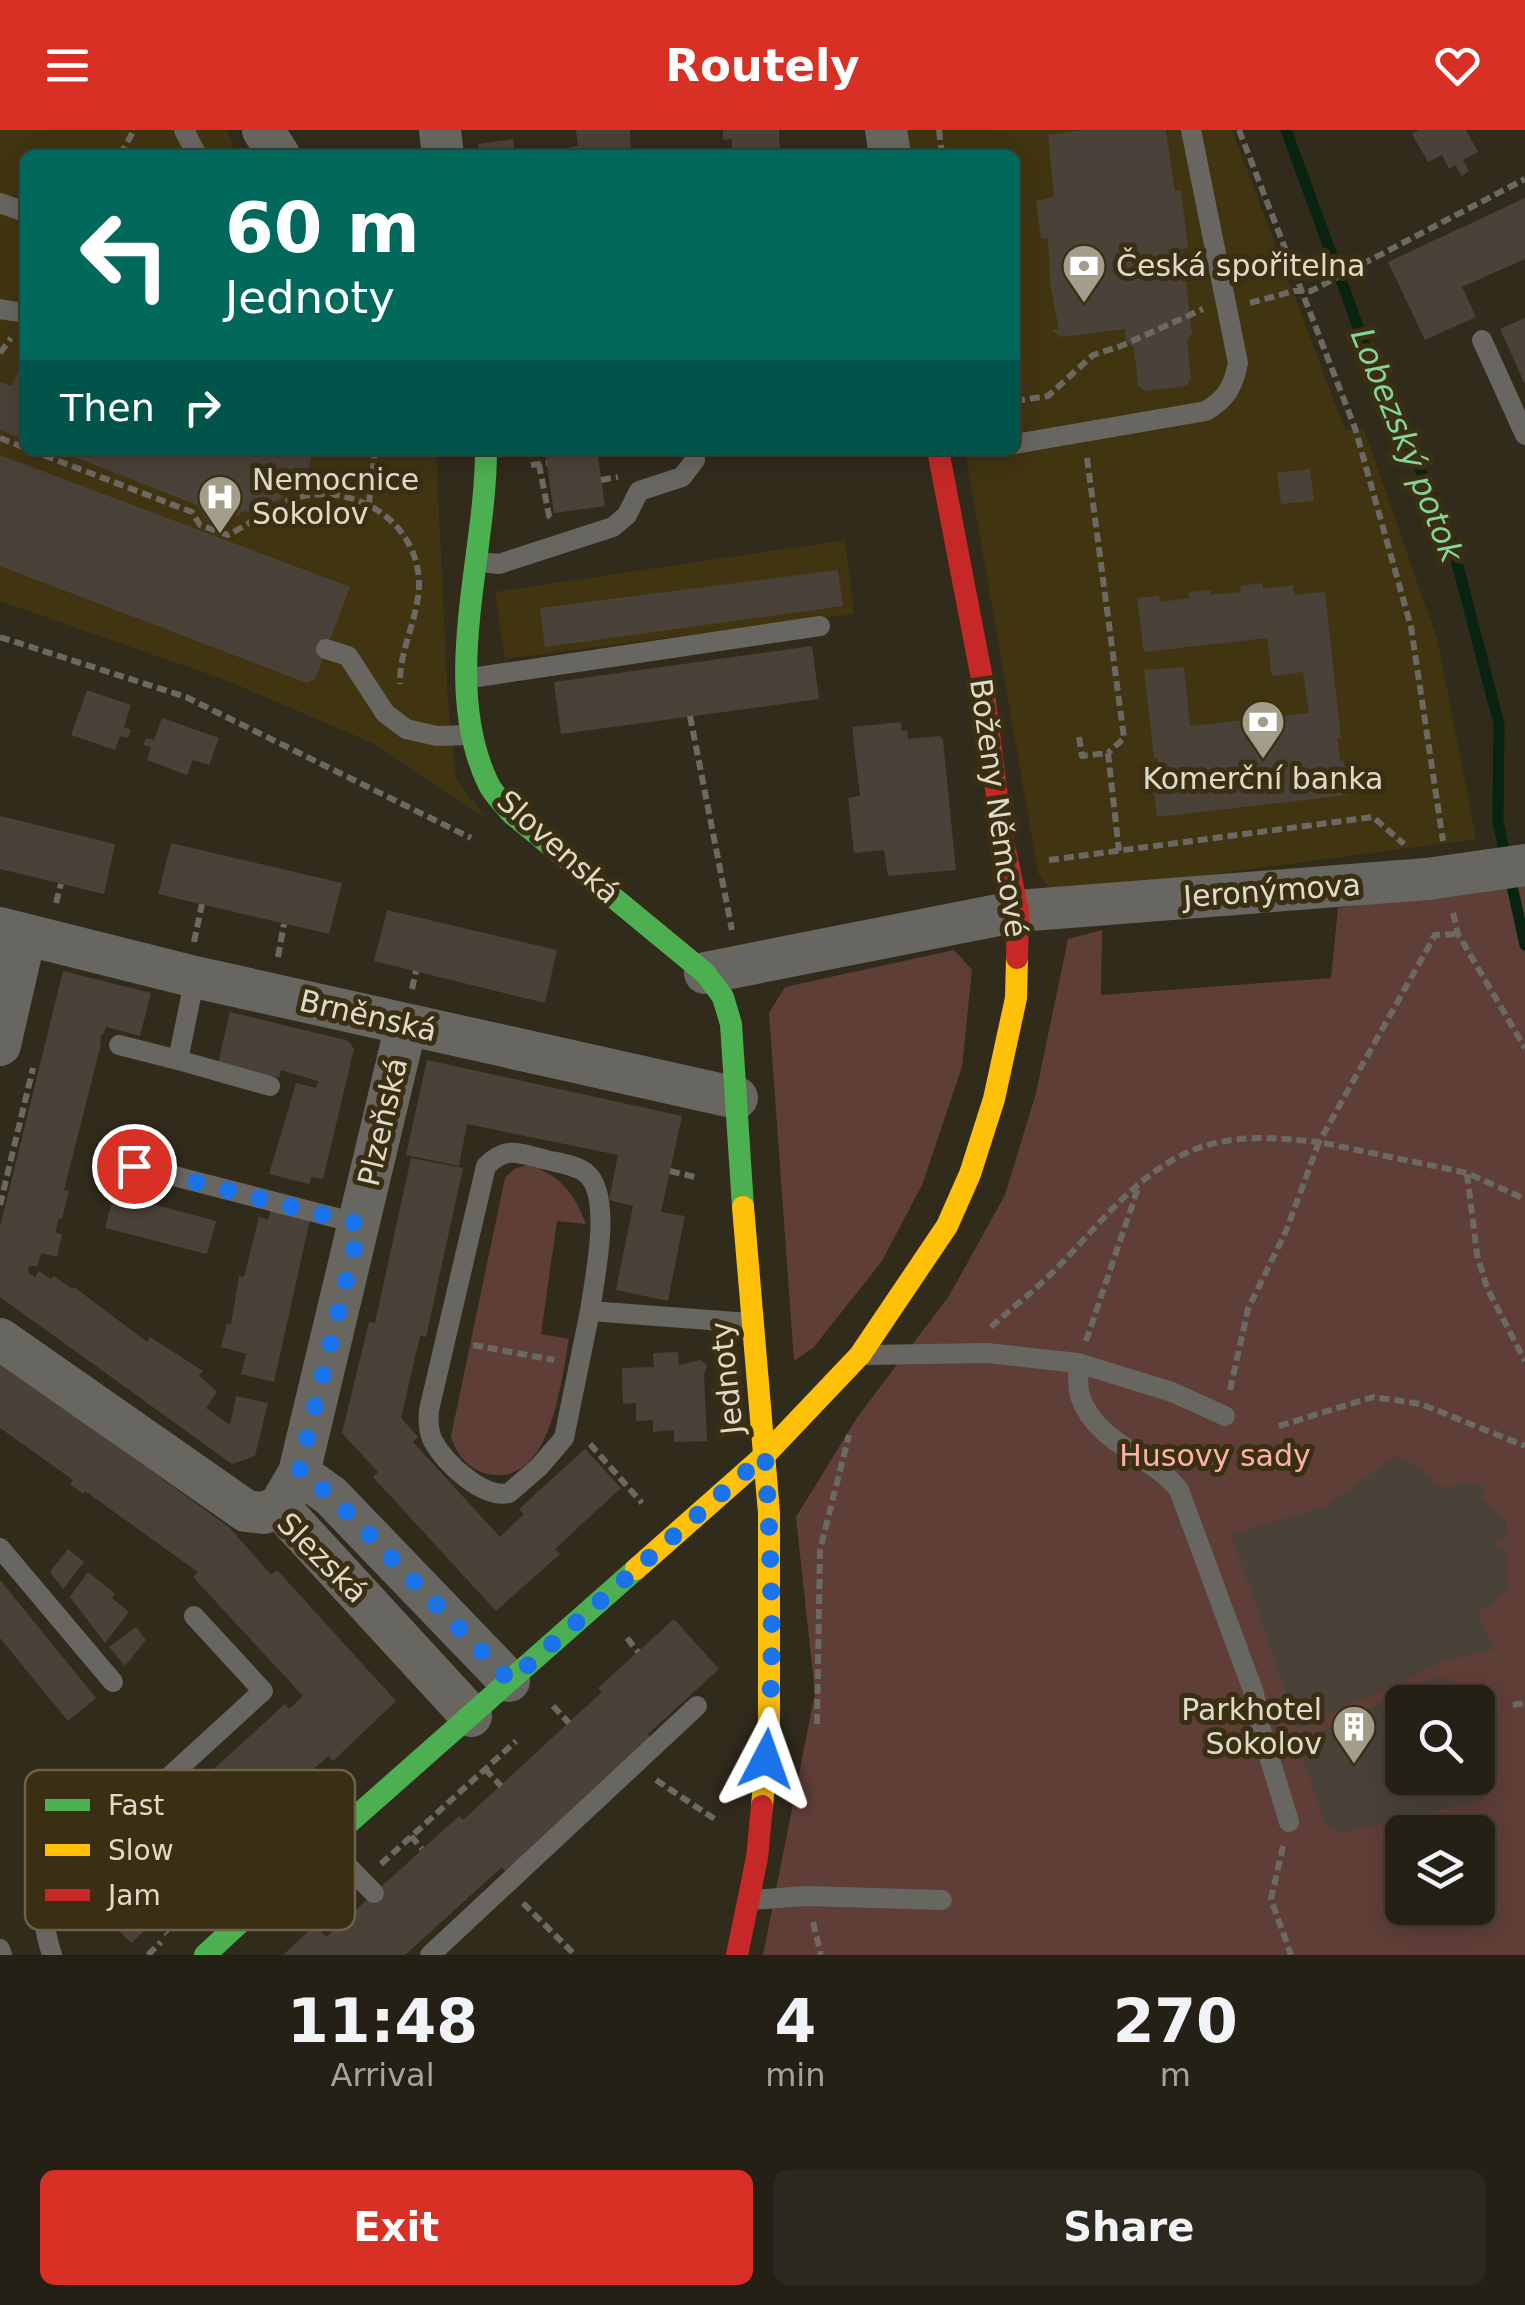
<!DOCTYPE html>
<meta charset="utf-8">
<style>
body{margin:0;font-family:"DejaVu Sans",sans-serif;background:#2d281e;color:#f1f3f6;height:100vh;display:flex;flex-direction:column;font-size:38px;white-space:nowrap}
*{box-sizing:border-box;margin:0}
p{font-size:32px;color:#a3a3a0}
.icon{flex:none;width:55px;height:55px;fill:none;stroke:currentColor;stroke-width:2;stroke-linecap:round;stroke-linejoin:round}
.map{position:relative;height:1825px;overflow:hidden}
.details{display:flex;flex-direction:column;background:#252015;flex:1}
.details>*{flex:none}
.guide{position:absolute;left:20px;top:20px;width:1000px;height:305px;border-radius:15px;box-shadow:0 5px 25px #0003,0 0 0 2px #423e34;background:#00695c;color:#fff;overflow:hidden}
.buttons{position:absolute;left:1385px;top:1555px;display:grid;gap:20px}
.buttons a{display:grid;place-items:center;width:110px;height:110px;border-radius:15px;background:#252015;box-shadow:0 5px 25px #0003,0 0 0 2px #423e34;font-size:50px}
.pin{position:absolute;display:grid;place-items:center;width:85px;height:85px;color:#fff;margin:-42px;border:5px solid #fff;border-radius:50%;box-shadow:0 2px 10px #0007}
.me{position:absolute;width:110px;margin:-55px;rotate:4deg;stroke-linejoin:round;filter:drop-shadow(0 0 8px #0008)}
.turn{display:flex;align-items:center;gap:35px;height:210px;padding:0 40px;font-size:45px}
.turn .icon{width:130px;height:130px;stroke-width:2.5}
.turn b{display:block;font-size:70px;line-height:85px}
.then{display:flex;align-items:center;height:95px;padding:0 40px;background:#0003;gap:20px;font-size:38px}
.eta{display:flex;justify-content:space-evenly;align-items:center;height:170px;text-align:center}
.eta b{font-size:60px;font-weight:600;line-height:70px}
.cta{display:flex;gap:20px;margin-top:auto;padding:20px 40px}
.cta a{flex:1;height:115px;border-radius:15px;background:#d93025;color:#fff;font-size:40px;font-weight:600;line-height:115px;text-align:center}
.cta a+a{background:#2d281e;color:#f1f3f6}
header{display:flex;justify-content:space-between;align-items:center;height:130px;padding:0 40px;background:#d93025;color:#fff;font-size:45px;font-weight:600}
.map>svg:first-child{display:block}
.built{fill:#403411}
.green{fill:#603e38;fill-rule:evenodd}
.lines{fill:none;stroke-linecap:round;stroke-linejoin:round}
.stream{stroke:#08230f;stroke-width:11}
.building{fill:#4a4238}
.path{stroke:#6b6962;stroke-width:6;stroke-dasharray:10 5;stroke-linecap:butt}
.lane{stroke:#676661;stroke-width:20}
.street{stroke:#676661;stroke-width:42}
.fast{stroke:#4caf50;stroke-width:22}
.slow{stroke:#ffc107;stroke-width:22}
.jam{stroke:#c62828;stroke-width:22}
.street-bridge{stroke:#676661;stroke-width:42}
.route{stroke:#1a73e8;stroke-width:18;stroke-dasharray:0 32.4}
.labels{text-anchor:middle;stroke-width:10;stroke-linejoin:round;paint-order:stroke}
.poi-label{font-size:30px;fill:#e0dac9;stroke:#3a2f13;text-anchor:start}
.street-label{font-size:30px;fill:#e0dac9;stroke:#3a2f13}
.park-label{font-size:30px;fill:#feb0a6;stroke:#3a2f13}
.water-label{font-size:32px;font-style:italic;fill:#84d599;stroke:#3a2f13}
.key{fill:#3a2f13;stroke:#6c624a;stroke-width:2.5}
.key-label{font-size:28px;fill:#e0dac9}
</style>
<header><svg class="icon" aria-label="menu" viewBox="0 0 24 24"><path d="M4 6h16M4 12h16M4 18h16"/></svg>Routely<svg class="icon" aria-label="heart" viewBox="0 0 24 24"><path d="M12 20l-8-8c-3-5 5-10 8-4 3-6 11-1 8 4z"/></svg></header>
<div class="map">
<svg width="1525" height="1825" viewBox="0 0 1525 1825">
<rect width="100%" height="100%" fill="#312b1c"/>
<g class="built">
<polygon points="0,0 226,0 237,25 25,25 25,320 436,320 448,572 456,649 486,688 375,614 228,551 0,471"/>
<polygon points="907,0 1232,0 1345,300 1364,299 1438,512 1476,709 1065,764 1050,760 1038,743 965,320 1015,320 1015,25 909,25"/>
<polygon points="845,410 854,484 505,529 495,462"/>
</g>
<g class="green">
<path d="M1525 750V1825H763L815 1563 796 1387 858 1286 949 1166 1005 1065 1036 963 1068 809 1102 800 1101 865 1331 848 1338 778ZM1402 1572H1478V1648H1402ZM1402 1702H1478V1778H1402Z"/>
<polygon points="954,820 972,840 962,937 922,1055 882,1131 813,1218 794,1231 769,883 785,857"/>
<path d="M527 1035C560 1044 574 1063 586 1094L557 1091 541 1204 569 1209C561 1250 552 1357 488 1344 469 1340 455 1323 451 1306L505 1048 514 1039Z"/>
</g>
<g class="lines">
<polyline class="stream" points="1286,0 1364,213 1450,406 1499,594 1498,692 1525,815"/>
</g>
<g class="building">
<polygon points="576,0 630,0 631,25 571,25 570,17 578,16"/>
<polygon points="723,0 779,0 780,25 732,25 732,9 723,10"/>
<polygon points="1084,0 1166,0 1175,61 1181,60 1188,118 1182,119 1192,203 1187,210 1191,249 1186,256 1145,261 1138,256 1134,217 1126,211 1125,199 1061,207 1051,200 1059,199 1050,154 1048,108 1041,109 1036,71 1054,67 1048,5"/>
<polygon points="1419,0 1466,0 1478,22 1463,30 1469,41 1462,46 1455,35 1449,39 1442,25 1428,32 1412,4"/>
<polygon points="513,9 515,25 480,25 478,14"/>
<polygon points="1525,68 1525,129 1462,157 1476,187 1425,210 1388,132"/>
<polygon points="1525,188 1525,254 1500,199"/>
<polygon points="25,224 25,310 0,300 0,252 12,256"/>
<polygon points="56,320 323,320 311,328 308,342 285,356 283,367 255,384 244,381 222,395 207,391 197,375"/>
<polygon points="545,320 597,320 605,376 554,383"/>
<polygon points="0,325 350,457 315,549 307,553 0,436"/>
<polygon points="1310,339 1314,371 1281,374 1277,343"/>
<polygon points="838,440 843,476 545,517 540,478"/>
<polygon points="1262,453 1263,459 1293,455 1294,465 1325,462 1341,608 1337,608 1340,631 1344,631 1347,665 1157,687 1153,655 1160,654 1157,628 1154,628 1144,540 1184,537 1190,596 1309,583 1303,542 1272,546 1267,508 1144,522 1137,468 1159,466 1160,472 1189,468 1189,462 1211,460 1211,465 1241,462 1240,456"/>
<polygon points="812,516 819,569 561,604 554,552"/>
<polygon points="87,560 131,575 124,597 131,600 128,608 120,606 115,620 71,605"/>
<polygon points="162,588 219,608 209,635 193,630 187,645 147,630 151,617 143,615 146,608 154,610"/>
<polygon points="901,592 902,601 907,601 908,609 940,606 943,610 956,740 888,746 884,720 854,723 848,668 860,666 852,597"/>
<polygon points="0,686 115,714 104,764 0,739"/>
<polygon points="171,713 342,753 329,804 158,764"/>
<polygon points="387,780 557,820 545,873 374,831"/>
<polygon points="63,841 151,863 140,906 106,897 103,905 101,904 100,918 64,1060 69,1061 62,1089 59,1088 55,1103 62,1104 57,1127 41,1123 38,1136 29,1136 28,1142 35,1147 39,1141 51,1149 54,1146 72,1159 74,1157 147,1212 150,1207 203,1241 199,1245 217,1262 206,1278 230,1295 236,1266 268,1273 255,1326 232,1334 0,1167 0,1097"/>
<polygon points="230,882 349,911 354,919 323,1049 311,1047 309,1054 269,1044 296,953 316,958 318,951 281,940 279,948 218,933"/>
<polygon points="427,930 682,986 661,1082 685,1086 668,1171 616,1160 633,1076 609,1070 618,1025 467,994 459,1036 406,1025"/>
<polygon points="411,1028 463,1038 426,1207 420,1206 401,1288 418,1307 413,1312 500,1407 524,1384 519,1379 585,1319 621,1358 555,1419 560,1424 496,1481 373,1347 378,1342 342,1303 369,1192 375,1193"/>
<polygon points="114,1064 216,1091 207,1124 105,1098"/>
<polygon points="272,1075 311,1085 274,1252 241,1244 246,1224 221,1217 227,1193 231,1194 239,1146 244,1147 259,1087 268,1090"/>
<polygon points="678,1222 679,1235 701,1230 707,1236 704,1245 707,1311 674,1312 674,1300 653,1302 653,1290 636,1291 636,1273 623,1274 622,1238 654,1237 653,1223"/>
<polygon points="0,1232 229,1397 271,1445 277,1440 396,1571 333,1631 328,1626 223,1722 187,1755 191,1759 131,1813 85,1764 142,1712 139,1707 285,1574 289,1579 303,1566 193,1447 198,1442 85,1361 83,1364 70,1354 73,1350 0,1298"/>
<polygon points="1396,1326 1434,1347 1432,1355 1455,1357 1456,1352 1483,1355 1483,1367 1506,1391 1507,1409 1498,1409 1498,1419 1507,1419 1507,1460 1478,1484 1495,1519 1443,1532 1298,1599 1231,1404 1324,1377"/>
<polygon points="68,1419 84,1432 63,1459 50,1442"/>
<polygon points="88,1442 115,1464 112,1468 129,1482 105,1513 70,1467"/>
<polygon points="0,1450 96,1568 68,1591 0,1508"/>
<polygon points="674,1489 719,1539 648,1604 652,1609 506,1743 502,1737 405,1825 283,1825 315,1795 326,1807 459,1686 463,1690 602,1562 598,1558"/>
<polygon points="136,1497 146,1510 125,1536 109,1517"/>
<polygon points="1439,1546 1463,1557 1468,1572 1402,1572 1402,1648 1478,1648 1478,1602 1493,1648 1482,1671 1342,1703 1325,1694 1301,1623 1309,1606"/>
</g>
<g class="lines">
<g class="path">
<polyline points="939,0 942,25"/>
<polyline points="1239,0 1355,298 1411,497 1443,711"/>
<polyline points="120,25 134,0"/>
<polyline points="1250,173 1294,161 1311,161 1525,49"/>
<polyline points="0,223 11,208"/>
<polyline points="1015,255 1018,271"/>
<polyline points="1015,271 1048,266 1093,225 1121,216 1203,179"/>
<polyline points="0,308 25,318"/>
<path d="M30 320 192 382 200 395 228 405C254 392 280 369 310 365 365 358 420 398 419 456 418 489 399 521 400 554"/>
<polyline points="1087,328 1124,608 1108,623"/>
<polyline points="539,334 549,386 553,390"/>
<polyline points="531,335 547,333"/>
<polyline points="601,350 618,347"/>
<polyline points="369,373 375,320"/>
<polyline points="0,507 186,567 471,708"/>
<polyline points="690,586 732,800"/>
<polyline points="1079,607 1082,626 1108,623 1119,721"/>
<polyline points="1049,730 1373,687 1404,714"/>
<polyline points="56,773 61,754"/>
<polyline points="1453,783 1458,804 1525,918"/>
<polyline points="194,812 202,774"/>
<polyline points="278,827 284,794"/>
<polyline points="412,859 416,841"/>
<polyline points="670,1041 699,1048"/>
<polyline points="1467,1044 1477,1124 1487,1158 1525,1231"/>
<polyline points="0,1075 33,938"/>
<path d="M991 1197C1012 1178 1034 1161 1054 1141 1103 1092 1148 1026 1220 1012 1254 1005 1286 1009 1319 1012L1435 805 1458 804"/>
<polyline points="1086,1211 1138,1058"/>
<polyline points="473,1215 554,1230"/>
<polyline points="1230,1260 1248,1179 1286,1101 1319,1012 1467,1043 1525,1069"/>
<polyline points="1279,1296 1373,1267 1421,1274 1525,1316"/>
<polyline points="590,1314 642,1373"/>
<polyline points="627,1508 638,1522"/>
<polyline points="1513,1575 1525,1573"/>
<polyline points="553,1576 569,1593"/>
<polyline points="817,1594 820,1420 849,1305"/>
<polyline points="485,1639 501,1656"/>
<polyline points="656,1650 716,1690"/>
<polyline points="293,1658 306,1671"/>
<polyline points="411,1706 422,1719"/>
<polyline points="1283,1716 1271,1769 1291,1825"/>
<polyline points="223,1722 236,1736"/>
<polyline points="381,1734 516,1611"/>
<polyline points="523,1773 575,1825"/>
<polyline points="156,1791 167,1804"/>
<polyline points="813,1792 821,1825"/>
<polyline points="148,1825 161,1812"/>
</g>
<g class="lane">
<polyline points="184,0 197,25"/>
<polyline points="0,73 25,82"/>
<polyline points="0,179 25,183"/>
<polyline points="1482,210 1525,305"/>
<path d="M1015 314 1206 281C1227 268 1233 257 1238 233L1191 0"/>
<polyline points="480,432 499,434 613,397 627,385 639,361 682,347 695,330 694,320"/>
<polyline points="326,519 348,526 385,583 406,599 437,606 471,605"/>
<polyline points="471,548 820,496"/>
<polyline points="195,847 178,930 270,956"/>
<polyline points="119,915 178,930"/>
<polyline points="135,1036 360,1094"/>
<path d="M590 1181 564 1308 539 1337 509 1363C483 1369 445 1333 433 1311 428 1301 428 1291 429 1280L486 1036C506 1016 518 1023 543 1029 557 1033 576 1034 587 1044 613 1067 594 1150 590 1181L749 1193"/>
<path d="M867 1225 987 1223 1078 1233C1079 1243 1077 1256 1080 1266 1096 1314 1151 1324 1179 1360L1254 1563 1261 1600 1289 1692"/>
<polyline points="1078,1233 1172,1262 1225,1286"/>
<polyline points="0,1418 113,1552"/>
<polyline points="327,1715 374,1763"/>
<polyline points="751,1770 806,1766 942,1770"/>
<polyline points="0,1819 2,1825"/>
<path d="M52 1825C37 1776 43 1772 75 1733L263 1561 194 1486"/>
<polyline points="430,1825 697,1576"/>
</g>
<g class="street">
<polyline points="263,0 279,25"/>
<polyline points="440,0 443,25"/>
<polyline points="886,0 890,25"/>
<polyline points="0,798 195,847 737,968"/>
<polyline points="705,843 1018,781 1427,749"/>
<polyline points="0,915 25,806"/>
<polyline points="0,1209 246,1381 263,1383 279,1377"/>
<polyline points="299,1343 331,1366 509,1551"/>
<polyline points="279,1377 299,1343 406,895"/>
<polyline points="279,1377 471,1586"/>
</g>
<g class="fast">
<path d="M486 320C486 427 440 552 488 653 493 664 503 673 511 683L705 843 723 867 731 894 743 1077"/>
<polyline points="205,1825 326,1713 636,1439"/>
</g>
<g class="slow">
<polyline points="743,1077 769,1383 769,1596 762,1676"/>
<polyline points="636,1439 765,1325 860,1225 947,1096 970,1044 994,969 1016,868 1017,828"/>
</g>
<g class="jam">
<polyline points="938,320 982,549 1002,706 1018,781 1017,828"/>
<polyline points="737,1825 757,1728 762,1676"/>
</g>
<polyline class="street-bridge" points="1427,749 1525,735"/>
</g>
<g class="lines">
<path class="route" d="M134 1036 360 1094 299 1342 332 1366 510 1551 765 1325C771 1422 776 1532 766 1629"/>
</g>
<defs>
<symbol id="bank-pin" viewBox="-11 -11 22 30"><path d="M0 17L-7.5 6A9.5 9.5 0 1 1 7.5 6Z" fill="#a39d8c" stroke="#3a2f13"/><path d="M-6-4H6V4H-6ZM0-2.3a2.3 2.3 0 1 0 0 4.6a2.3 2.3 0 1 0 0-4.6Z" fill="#fff"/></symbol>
<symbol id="hospital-pin" viewBox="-11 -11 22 30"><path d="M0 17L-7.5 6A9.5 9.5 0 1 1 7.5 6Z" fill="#a39d8c" stroke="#3a2f13"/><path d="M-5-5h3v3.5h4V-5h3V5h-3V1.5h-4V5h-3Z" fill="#fff"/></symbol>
<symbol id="building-pin" viewBox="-11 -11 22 30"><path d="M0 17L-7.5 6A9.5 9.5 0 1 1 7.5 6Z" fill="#a39d8c" stroke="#3a2f13"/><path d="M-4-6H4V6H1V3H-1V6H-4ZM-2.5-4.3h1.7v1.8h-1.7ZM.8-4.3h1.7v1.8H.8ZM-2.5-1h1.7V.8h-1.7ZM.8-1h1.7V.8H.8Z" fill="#fff"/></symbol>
</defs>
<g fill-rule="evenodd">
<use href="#bank-pin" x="1059" y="111" width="50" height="68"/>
<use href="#hospital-pin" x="195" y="342" width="50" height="68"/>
<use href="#bank-pin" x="1238" y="567" width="50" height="68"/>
<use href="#building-pin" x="1329" y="1572" width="50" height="68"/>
</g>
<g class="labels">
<g class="poi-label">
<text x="1116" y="146">Česká spořitelna</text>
<text x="252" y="360">Nemocnice<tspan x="252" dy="34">Sokolov</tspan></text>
<text x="1263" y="659" text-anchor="middle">Komerční banka</text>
<text x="1322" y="1590" text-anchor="end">Parkhotel<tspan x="1322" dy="34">Sokolov</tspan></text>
</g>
<g class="street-label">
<text transform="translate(998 678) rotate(82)" y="10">Boženy Němcové</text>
<text transform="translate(558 717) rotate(42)" y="10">Slovenská</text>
<text transform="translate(1272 761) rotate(-4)" y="10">Jeronýmova</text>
<text transform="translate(368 886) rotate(13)" y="10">Brněnská</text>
<text transform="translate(383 992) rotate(-77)" y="10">Plzeňská</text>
<text transform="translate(727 1248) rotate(-96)" y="10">Jednoty</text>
<text transform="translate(322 1428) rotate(45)" y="10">Slezská</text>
</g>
<g class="park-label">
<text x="1215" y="1336">Husovy sady</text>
</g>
<g class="water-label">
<text transform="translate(1407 315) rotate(68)" y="11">Lobezský potok</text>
</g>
</g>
<rect x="25" y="1640" width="330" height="160" rx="15" class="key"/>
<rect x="45" y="1669" width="45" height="12" fill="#4caf50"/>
<rect x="45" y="1714" width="45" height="12" fill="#ffc107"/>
<rect x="45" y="1759" width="45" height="12" fill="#c62828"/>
<g class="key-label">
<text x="108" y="1685">Fast</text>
<text x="108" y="1730">Slow</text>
<text x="108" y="1775">Jam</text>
</g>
</svg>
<div class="buttons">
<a><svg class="icon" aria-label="search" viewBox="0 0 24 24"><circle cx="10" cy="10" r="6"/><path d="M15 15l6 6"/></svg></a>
<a><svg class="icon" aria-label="layers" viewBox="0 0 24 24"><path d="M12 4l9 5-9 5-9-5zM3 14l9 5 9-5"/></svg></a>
</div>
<div class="pin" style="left:134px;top:1036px;background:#d93025"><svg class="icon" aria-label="arrive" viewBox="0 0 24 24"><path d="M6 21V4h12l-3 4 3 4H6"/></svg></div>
<svg class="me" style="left:766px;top:1629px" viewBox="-20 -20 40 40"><path d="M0-17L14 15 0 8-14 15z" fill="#1a73e8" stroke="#fff" stroke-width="4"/></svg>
<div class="guide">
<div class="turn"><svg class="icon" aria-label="left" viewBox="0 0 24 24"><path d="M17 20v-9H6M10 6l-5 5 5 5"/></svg><div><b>60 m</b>Jednoty</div></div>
<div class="then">Then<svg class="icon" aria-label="right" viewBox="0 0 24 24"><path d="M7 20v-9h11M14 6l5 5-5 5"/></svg></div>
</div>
</div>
<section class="details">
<div class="eta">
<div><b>11:48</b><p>Arrival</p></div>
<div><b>4</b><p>min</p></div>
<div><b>270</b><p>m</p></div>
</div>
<div class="cta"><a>Exit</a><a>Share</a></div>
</section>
